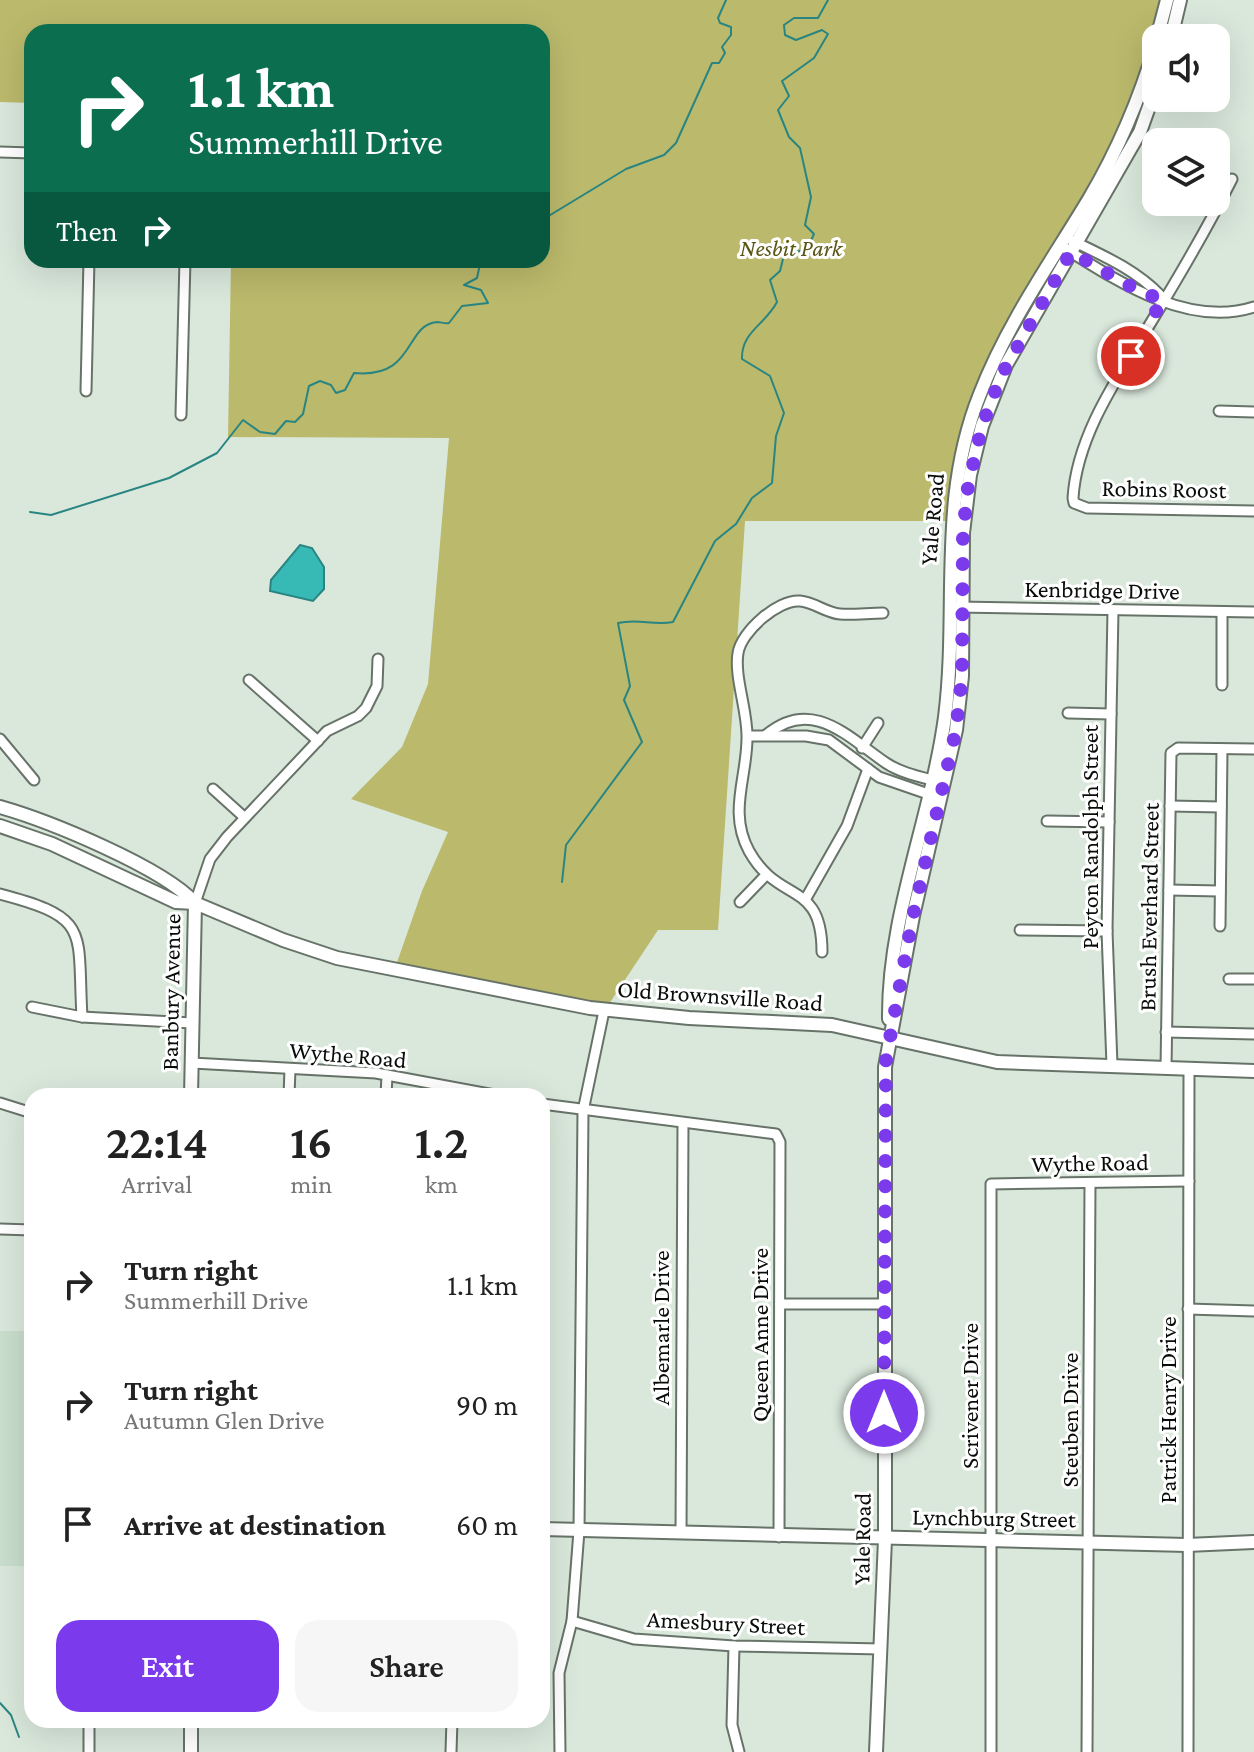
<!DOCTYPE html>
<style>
body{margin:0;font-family:"Crimson Pro",serif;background:#f6f6f6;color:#222;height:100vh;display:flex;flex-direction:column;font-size:30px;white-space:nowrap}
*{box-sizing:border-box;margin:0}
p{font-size:26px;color:#767676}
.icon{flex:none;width:44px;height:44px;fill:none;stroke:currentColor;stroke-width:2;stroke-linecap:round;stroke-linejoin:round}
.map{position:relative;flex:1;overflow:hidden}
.drawer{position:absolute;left:24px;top:1088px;width:526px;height:640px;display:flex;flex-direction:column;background:#fff;border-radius:24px;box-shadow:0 8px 32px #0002}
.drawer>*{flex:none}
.hud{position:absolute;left:24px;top:24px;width:526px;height:244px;border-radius:24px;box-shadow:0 8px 32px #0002;background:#0b6e4f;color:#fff;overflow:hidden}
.controls{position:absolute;left:1142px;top:24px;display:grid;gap:16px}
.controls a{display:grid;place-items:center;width:88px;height:88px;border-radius:16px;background:#fff;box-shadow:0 8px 32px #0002;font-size:40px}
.pin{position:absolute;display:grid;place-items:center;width:68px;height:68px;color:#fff;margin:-34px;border:4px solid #fff;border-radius:50%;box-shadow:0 2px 8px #0007}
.me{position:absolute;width:88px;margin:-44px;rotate:0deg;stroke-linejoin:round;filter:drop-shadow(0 0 6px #0008)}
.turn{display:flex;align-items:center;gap:28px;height:168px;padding:0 32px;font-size:36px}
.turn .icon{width:104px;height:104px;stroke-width:2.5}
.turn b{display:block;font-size:56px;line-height:68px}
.then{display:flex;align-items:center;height:76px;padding:0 32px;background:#0003;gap:16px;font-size:30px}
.eta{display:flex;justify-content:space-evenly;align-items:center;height:136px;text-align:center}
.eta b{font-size:48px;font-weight:600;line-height:56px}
.cta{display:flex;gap:16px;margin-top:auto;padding:16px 32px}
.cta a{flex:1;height:92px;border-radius:24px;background:#7c3aed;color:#fff;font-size:32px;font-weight:600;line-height:92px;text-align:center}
.cta a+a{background:#f6f6f6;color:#222}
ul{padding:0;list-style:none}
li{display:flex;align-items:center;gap:24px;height:120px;padding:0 32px}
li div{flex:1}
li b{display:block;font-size:30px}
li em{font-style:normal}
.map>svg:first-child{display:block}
.built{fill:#c9decc}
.green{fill:#bbb96b}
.water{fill:#37b9b6;stroke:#298582;stroke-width:2}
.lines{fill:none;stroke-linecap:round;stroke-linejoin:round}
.stream{stroke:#298582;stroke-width:2}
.street-casing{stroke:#677368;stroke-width:13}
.secondary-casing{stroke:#677368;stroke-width:16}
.street{stroke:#fff;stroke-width:9}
.secondary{stroke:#fff;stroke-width:12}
.route{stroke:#7c3aed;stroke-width:14;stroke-dasharray:0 25.2}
.labels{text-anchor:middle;stroke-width:6;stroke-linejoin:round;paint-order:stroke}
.park-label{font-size:24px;font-style:italic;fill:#5a5716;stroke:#fff}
.street-label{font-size:24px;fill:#090d09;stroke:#fff}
</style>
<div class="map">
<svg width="1254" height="1752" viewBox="0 0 1254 1752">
<rect width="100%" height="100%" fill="#dae8dc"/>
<rect class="built" x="0" y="1331" width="32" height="235"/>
<polygon class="green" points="0,0 1182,0 1173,38 1156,38 1156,93 1010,362 988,415 966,521 745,521 718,930 658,930 605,1010 394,971 422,891 448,832 351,799 402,747 428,684 449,438 228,437 231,260 542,260 542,32 32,32 32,103 0,102"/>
<polygon class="water" points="300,545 312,548 324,567 324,589 313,601 270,591 271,580"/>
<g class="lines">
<g class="stream">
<polyline points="542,220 626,169 664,155 676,143 712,63 719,63 725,53 722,47 731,35 731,27 720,23 718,18 726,0"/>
<path d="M30 512 51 515 169 478 217 453 243 420 260 432 275 434 286 421 295 422 303 414 309 386 320 381 331 385 336 393 345 390 354 373C416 379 404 325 437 322 441 322 445 324 449 323L462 306 488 303 481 290 464 285 477 278 480 264 486 260"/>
<path d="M562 882 566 845 642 742 624 700 630 686 618 623C639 618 653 626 673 622L715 541 736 524 752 498 772 483 776 436 784 413 770 376 742 359C741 332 765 325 777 302L770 280 780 271 784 255 807 249 814 234 805 225 811 197 800 148 789 137 778 110 789 96 782 81 814 58 828 34 822 30 796 40 785 35 784 25 794 18H818L828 0"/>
<polyline points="0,1703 11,1715 19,1737"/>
</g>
<defs>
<g id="street">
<polyline points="0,152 32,153"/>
<path d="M1232 179C1208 227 1181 273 1153 319 1121 373 1077 433 1073 498L1074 503 1087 508 1254 511"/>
<path d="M1073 241C1104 256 1136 270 1161 296"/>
<path d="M1066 249C1120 283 1189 328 1254 307"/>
<polyline points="86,391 89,260"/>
<polyline points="1219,411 1254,412"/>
<polyline points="181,415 185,260"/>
<polyline points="957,607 1254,612"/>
<polyline points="249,680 318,741"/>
<polyline points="1222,685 1222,612"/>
<polyline points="1068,713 1111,714"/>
<path d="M766 735C812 696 849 738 886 763 901 773 921 777 939 782"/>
<polyline points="748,736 806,736 829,740 879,777 934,796"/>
<polyline points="0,739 34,780"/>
<polyline points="862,748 878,723"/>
<polyline points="213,789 244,817"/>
<polyline points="1170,806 1221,807"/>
<polyline points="1047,821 1109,822"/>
<polyline points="1169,890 1220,891"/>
<path d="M0 894C92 918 77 930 82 1017"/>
<polyline points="805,900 847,826 868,769"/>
<polyline points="740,902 766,875"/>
<polyline points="195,903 210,859 227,837 327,731 358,716 366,708 377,686 378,659"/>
<polyline points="1220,926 1222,749"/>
<polyline points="1020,930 1107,931"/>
<path d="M822 952C822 879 779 905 749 851 728 812 747 778 747 738 748 712 734 677 738 653 741 632 778 599 800 601 814 602 826 613 840 614 853 615 869 613 883 613"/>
<polyline points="1229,979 1254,979"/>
<polyline points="32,1007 82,1017 192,1023"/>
<polyline points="1166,1032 1254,1034"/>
<polyline points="192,1063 376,1073 500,1096"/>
<polyline points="1112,1065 1107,931 1113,610"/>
<polyline points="1166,1068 1171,753 1178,748 1254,749"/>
<polyline points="289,1096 290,1069"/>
<polyline points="386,1096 387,1075"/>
<polyline points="0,1103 32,1113"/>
<polyline points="542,1104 776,1134 780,1142 779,1537"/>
<polyline points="0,1229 32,1230"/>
<polyline points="780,1304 884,1304"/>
<polyline points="1188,1309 1254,1311"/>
<polyline points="681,1533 683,1123"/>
<polyline points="572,1621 634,1639 734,1646 881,1649"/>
<polyline points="734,1646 732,1725 739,1752"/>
<polyline points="89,1752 89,1720"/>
<polyline points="451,1752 452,1720"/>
<polyline points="560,1752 559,1673 572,1621 579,1531 583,1111 604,1011"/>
<polyline points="991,1752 991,1184 1189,1181"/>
<polyline points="1087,1752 1090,1183"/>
<polyline points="1188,1752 1189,1068"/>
</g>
<g id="secondary">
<polyline points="1157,38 1167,0"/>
<polyline points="1171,38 1180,0"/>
<path d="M0 807C49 821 162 867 195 903"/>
<polyline points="0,826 52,844 176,902 195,903 283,940 337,958 590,1008 689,1018 832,1025 997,1062 1254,1071"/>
<path d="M889 1019C888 915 931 819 945 717 959 606 937 501 980 394 1007 324 1051 262 1089 199 1118 150 1140 98 1156 44"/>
<polyline points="191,1096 195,903"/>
<polyline points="542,1529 1187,1545 1254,1542"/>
<polyline points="191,1752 191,1720"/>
<polyline points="876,1752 885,1539 885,1067 913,916 956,730 962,676 963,533 970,475 982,426 1006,365 1140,132 1156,87"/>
</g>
</defs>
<use href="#street" class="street-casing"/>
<use href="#secondary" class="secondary-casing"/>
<use href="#street" class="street"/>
<use href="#secondary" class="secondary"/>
</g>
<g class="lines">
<polyline class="route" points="884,1413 886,1059 913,916 956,730 962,676 963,533 968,487 982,426 1001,376 1071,252 1142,293 1163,299 1131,356"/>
</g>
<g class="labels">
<g class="park-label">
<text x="791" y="256">Nesbit Park</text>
</g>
<g class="street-label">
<text transform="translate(1164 489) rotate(1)" y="8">Robins Roost</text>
<text transform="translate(932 519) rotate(-85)" y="8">Yale Road</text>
<text transform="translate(1102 590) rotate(1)" y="8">Kenbridge Drive</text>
<text transform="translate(1090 837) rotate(-90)" y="8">Peyton Randolph Street</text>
<text transform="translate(1149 907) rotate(-89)" y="8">Brush Everhard Street</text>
<text transform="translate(171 992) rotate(-89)" y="8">Banbury Avenue</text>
<text transform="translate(720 996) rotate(4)" y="8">Old Brownsville Road</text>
<text transform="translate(348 1055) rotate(5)" y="8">Wythe Road</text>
<text transform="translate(1090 1163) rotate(-1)" y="8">Wythe Road</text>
<text transform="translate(661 1328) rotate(-90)" y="8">Albemarle Drive</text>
<text transform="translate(760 1335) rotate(-90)" y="8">Queen Anne Drive</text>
<text transform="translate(970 1396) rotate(-90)" y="8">Scrivener Drive</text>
<text transform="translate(1168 1410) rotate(-90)" y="8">Patrick Henry Drive</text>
<text transform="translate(1070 1420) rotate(-90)" y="8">Steuben Drive</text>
<text transform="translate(994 1518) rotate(1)" y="8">Lynchburg Street</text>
<text transform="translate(862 1539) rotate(-89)" y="8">Yale Road</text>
<text transform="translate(726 1623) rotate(3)" y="8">Amesbury Street</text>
</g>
</g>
</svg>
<div class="controls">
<a><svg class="icon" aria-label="sound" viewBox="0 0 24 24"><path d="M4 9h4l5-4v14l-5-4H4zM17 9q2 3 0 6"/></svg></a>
<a><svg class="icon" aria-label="layers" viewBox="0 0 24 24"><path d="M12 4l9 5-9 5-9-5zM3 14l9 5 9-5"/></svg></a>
</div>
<div class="pin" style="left:1131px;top:356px;background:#d93025"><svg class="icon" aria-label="arrive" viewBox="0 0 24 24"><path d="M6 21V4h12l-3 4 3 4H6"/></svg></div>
<svg class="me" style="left:884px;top:1413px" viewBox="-20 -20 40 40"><circle r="17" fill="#7c3aed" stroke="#fff" stroke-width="3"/><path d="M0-11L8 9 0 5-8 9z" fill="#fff"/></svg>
<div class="hud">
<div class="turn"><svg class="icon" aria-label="right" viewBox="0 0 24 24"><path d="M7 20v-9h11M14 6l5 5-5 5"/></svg><div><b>1.1 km</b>Summerhill Drive</div></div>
<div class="then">Then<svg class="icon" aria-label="right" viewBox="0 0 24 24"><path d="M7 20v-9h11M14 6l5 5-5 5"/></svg></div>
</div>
<section class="drawer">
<div class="eta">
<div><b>22:14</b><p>Arrival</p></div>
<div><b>16</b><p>min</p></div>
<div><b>1.2</b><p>km</p></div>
</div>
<ul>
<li><svg class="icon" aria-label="right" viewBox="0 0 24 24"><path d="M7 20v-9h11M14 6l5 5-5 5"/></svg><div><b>Turn right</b><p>Summerhill Drive</p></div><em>1.1 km</em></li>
<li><svg class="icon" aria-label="right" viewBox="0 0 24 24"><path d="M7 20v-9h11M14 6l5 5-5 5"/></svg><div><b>Turn right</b><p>Autumn Glen Drive</p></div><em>90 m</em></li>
<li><svg class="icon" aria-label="arrive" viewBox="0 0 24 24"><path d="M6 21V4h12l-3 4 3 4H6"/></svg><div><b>Arrive at destination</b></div><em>60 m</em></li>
</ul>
<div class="cta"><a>Exit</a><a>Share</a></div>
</section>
</div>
